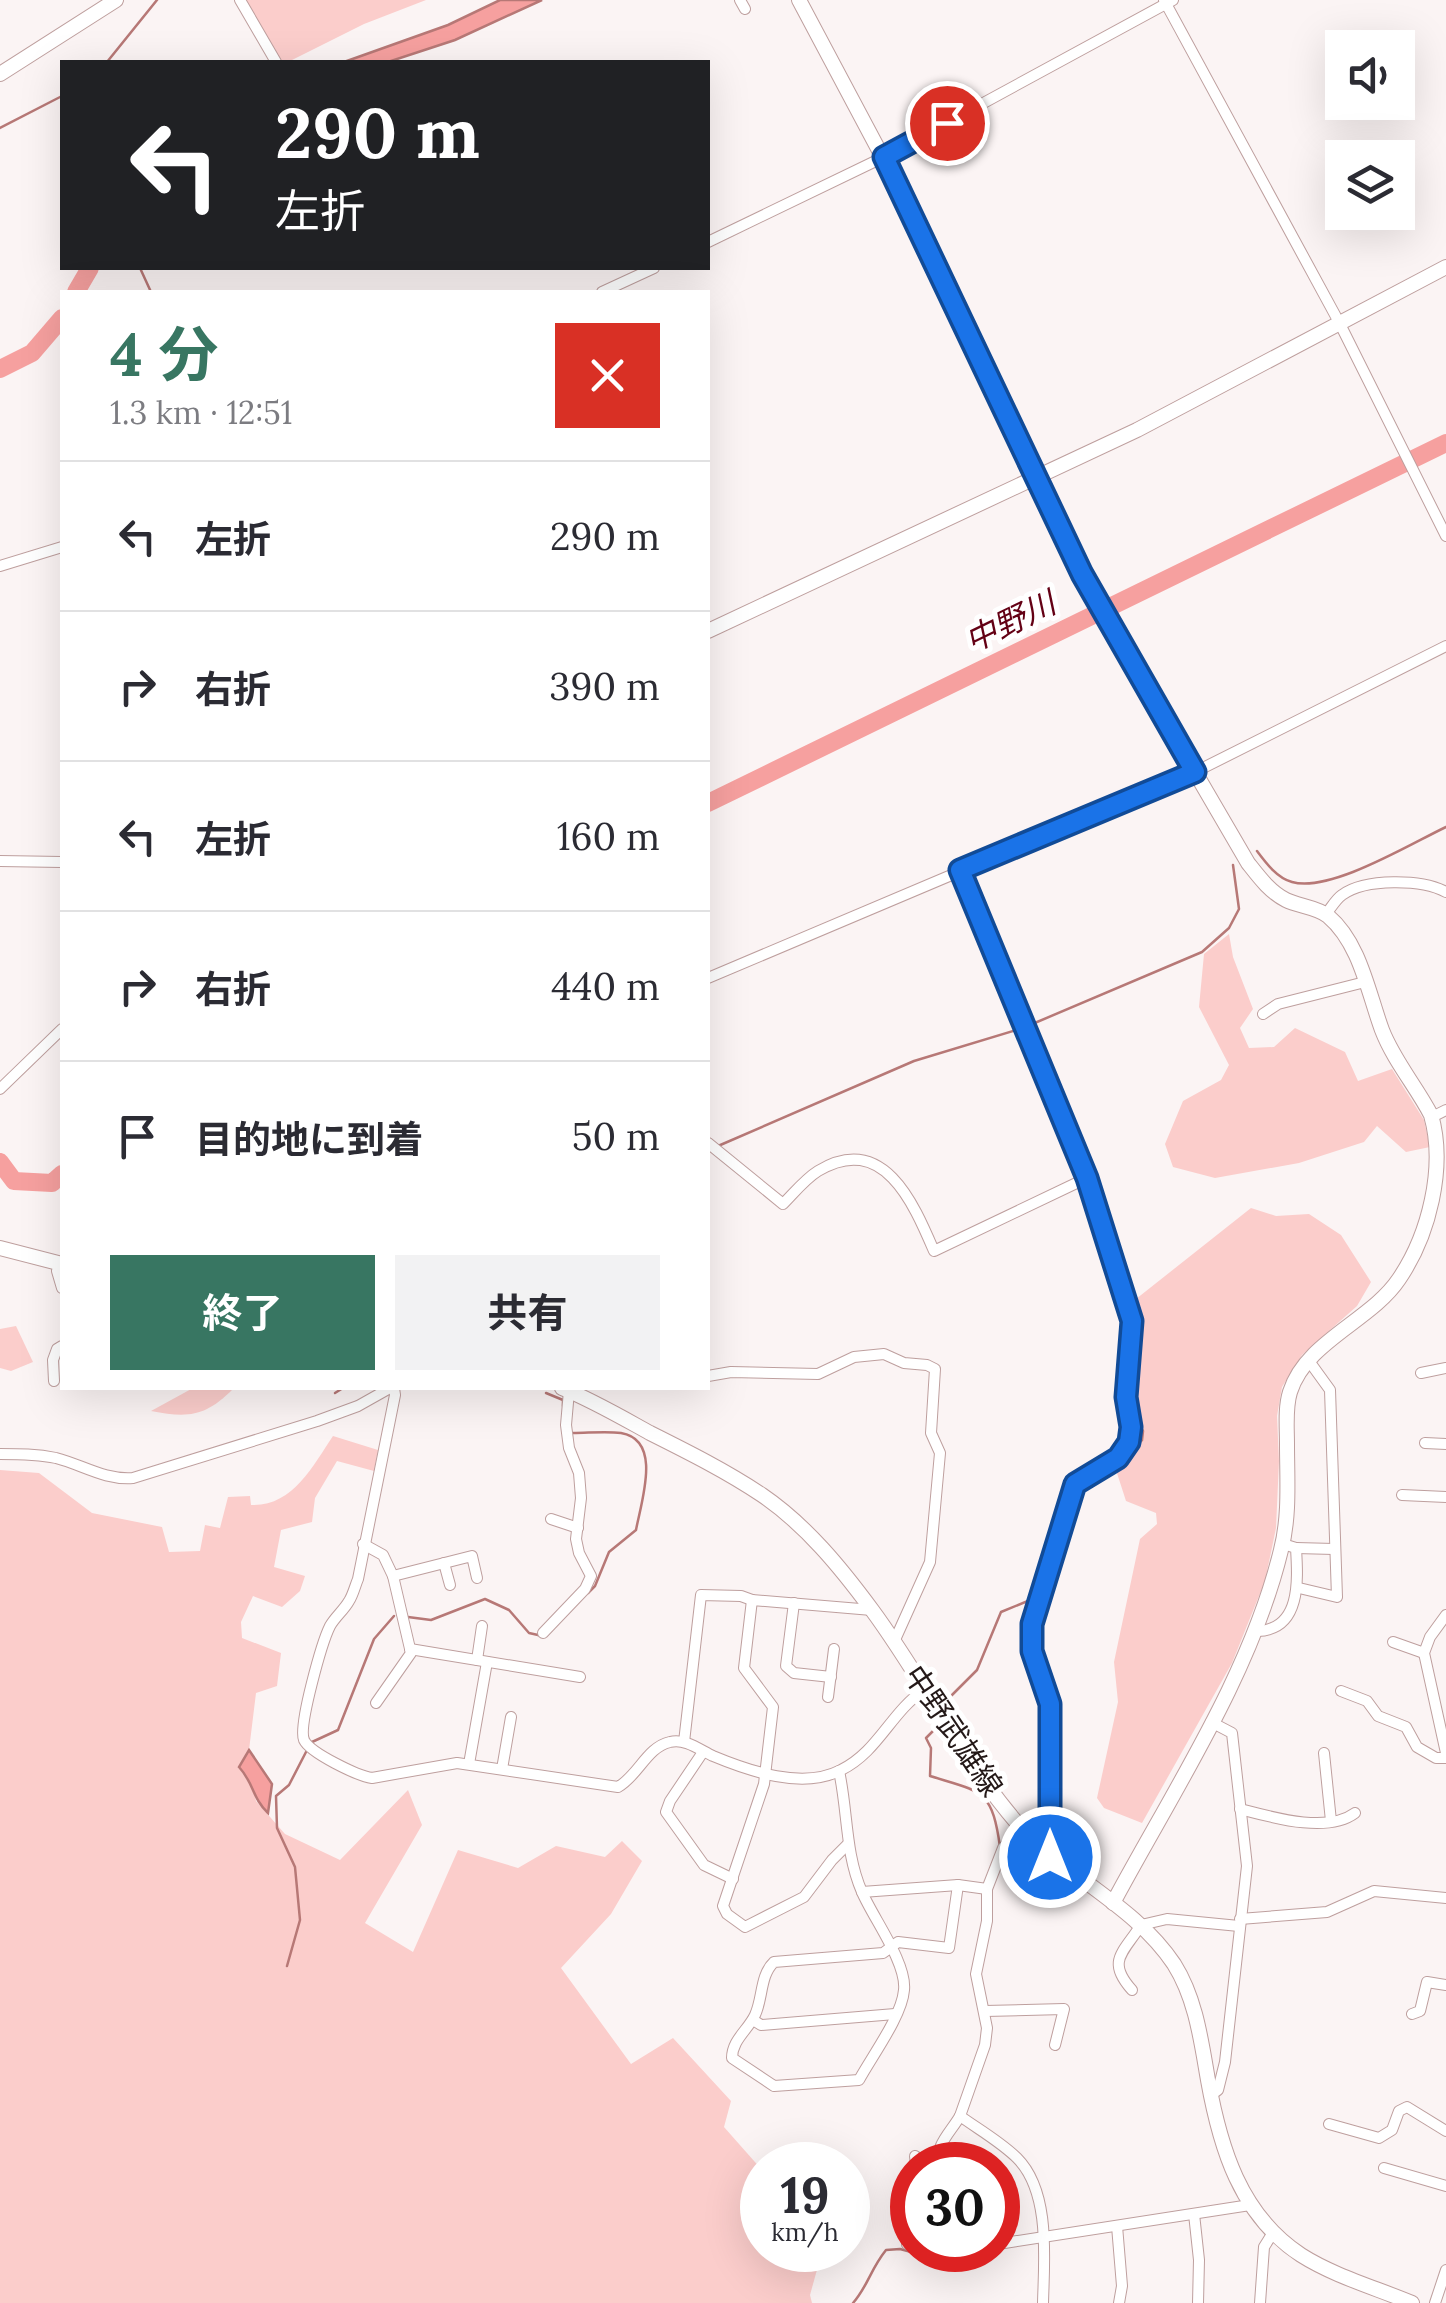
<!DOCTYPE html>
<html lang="ja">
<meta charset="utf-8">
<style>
body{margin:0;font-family:Lora,"Noto Sans JP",serif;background:#f2f2f3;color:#2b2b33;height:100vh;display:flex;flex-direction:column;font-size:38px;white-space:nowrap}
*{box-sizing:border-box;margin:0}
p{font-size:32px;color:#7c7c81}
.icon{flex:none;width:55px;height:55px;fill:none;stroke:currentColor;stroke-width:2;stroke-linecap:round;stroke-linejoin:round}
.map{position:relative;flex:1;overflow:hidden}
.sheet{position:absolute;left:60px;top:290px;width:650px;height:1100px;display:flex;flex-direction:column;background:#fff;border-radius:0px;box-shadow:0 10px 40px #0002}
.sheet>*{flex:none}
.guide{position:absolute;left:60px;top:60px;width:650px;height:210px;border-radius:0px;box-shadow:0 10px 40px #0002;background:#202124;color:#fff;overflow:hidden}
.controls{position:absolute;left:1325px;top:30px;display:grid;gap:20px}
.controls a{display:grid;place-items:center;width:90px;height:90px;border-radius:0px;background:#fff;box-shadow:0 10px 40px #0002;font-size:50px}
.speed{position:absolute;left:740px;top:2142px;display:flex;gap:20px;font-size:50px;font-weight:700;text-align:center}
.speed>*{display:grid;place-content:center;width:130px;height:130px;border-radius:50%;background:#fff;box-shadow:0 10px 40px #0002;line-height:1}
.speed small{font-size:25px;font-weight:400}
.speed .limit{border:15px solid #d22;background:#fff;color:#111}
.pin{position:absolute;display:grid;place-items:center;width:85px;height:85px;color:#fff;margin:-42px;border:5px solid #fff;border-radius:50%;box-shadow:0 2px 10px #0007}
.me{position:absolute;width:110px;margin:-55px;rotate:0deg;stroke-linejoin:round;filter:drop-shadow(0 0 8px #0008)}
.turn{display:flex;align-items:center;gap:35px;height:210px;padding:0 50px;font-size:45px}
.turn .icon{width:130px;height:130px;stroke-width:2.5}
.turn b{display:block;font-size:70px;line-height:85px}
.round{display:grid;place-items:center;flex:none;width:105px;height:105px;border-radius:0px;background:#f2f2f3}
.summary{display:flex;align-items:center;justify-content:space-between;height:170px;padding:0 50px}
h1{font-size:60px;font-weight:700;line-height:75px;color:#387662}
.action{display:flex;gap:20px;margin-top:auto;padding:20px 50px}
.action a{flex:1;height:115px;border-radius:0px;background:#387662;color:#fff;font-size:40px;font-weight:700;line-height:115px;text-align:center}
.action a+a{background:#f2f2f3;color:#2b2b33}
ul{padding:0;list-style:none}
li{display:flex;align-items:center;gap:30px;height:150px;padding:0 50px;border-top:2px solid #e1e1e2}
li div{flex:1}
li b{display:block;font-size:38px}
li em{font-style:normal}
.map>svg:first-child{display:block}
.green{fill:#fbcdcb}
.water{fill:#f6a09f;stroke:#b77876;stroke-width:2.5}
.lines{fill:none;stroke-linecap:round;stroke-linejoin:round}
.stream{stroke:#b77876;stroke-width:2.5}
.river{stroke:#f6a09f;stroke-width:18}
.street-casing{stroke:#be9f9e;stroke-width:12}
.secondary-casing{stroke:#be9f9e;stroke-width:16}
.street{stroke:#fff;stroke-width:10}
.secondary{stroke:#fff;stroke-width:14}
.route-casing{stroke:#114b97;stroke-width:25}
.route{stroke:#1a73e8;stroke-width:18}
.labels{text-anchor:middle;stroke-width:10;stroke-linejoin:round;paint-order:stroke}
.street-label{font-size:30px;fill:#241918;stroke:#fff}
.water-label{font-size:32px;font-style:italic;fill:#640115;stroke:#fff}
</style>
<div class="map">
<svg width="1446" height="2303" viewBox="0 0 1446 2303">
<rect width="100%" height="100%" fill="#fbf4f4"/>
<g class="green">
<polygon points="245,0 426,0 364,24 288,62 280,62"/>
<polygon points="1229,934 1233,957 1253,1009 1240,1028 1249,1048 1274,1047 1295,1028 1345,1052 1358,1081 1392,1069 1424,1120 1430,1147 1406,1152 1377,1126 1364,1142 1299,1163 1215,1178 1173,1167 1165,1144 1183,1101 1221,1080 1229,1065 1199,1007 1204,954"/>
<polygon points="1251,1208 1276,1216 1309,1214 1341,1235 1371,1282 1357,1306 1302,1355 1282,1387 1277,1416 1279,1461 1276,1528 1265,1581 1232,1663 1142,1823 1104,1808 1097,1798 1118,1702 1114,1662 1140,1539 1157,1524 1156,1513 1126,1501 1115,1467 1140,1435 1130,1404 1136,1299"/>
<polygon points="16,1326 33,1362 11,1371 0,1368 0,1329"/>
<path d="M193 1388 233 1389C205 1417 188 1418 151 1411Z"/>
<path d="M333 1436 378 1450 374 1471 337 1461 315 1498 312 1522 281 1530 274 1567 305 1576 300 1591 282 1607 253 1596 241 1622 242 1638 281 1653 277 1686 256 1693 249 1750 239 1766 252 1781 256 1801 285 1834 340 1860 408 1790 422 1825 365 1923 413 1952 458 1850 518 1868 556 1846 605 1857 622 1841 642 1861 611 1914 561 1968 631 2064 673 2038 731 2101 724 2127 762 2170V2250H810L820 2259 810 2295 812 2303H0V1470L39 1473 92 1513 162 1527 169 1552 200 1551 205 1525 220 1528 228 1497 250 1496 251 1505C292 1507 313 1466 333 1436Z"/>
</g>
<g class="water">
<polygon points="500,0 542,0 455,40 388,62 344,62 448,25"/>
<path d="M249 1750 272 1784 268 1813C252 1798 254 1783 239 1767Z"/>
</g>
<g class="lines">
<g class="stream">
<polyline points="107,62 157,0"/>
<polyline points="0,128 62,96"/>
<polyline points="140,268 151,292"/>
<path d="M1257 851C1266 863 1277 878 1292 882 1330 893 1410 844 1446 827"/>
<polyline points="1030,1025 1202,952 1229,928 1239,909 1233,865"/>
<polyline points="718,1146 914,1061 1023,1028"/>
<polyline points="1093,1172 1140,1318 1133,1375"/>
<polyline points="335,1393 343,1388"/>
<polyline points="546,1393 563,1400 563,1406"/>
<path d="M573 1433C588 1433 606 1431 621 1433 663 1440 641 1502 636 1530L609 1552 595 1586 588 1593"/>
<polyline points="1126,1456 1142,1440 1143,1431 1136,1420 1132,1393"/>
<polyline points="1098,1476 1121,1462"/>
<polyline points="408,1617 431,1620 485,1599 509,1610 529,1633 538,1635"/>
<polyline points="947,1700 977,1670 1001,1612 1035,1598"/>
<path d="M935 1729 926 1738 931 1748 930 1776C982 1792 992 1789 1000 1847"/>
<polyline points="312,1742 338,1730 374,1639 394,1616"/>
<polyline points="287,1966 300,1920 295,1867 277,1828 276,1796 289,1785 306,1752"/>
<path d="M853 2303C868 2286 870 2270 886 2250L900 2249 926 2256"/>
</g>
<g class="river">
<polyline points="76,292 90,268"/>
<polyline points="0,369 32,353 62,318"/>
<polyline points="708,803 1446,443"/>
<polyline points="0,1162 14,1181 52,1183 62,1174"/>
</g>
<defs>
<g id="street">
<polyline points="240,0 276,62"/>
<polyline points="740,0 745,9"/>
<polyline points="1164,0 1340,324 1446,536"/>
<polyline points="708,242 884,157 1173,0"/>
<polyline points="602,292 654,268"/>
<polyline points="0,566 62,547"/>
<polyline points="0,861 62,862"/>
<polyline points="960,870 1087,1178 1132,1321 1126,1397 1131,1427 1129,1442 1118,1458 1075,1484 1032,1624 1032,1651 1050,1704 1050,1856"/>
<path d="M1326 914C1331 908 1336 899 1342 895 1365 878 1422 879 1446 892"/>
<polyline points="708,978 1195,772 1446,646"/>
<polyline points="1263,1014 1278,1004 1365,982"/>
<polyline points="0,1089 62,1029"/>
<polyline points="1432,1117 1446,1110"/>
<path d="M708 1143 783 1204C794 1193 805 1179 818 1171 883 1132 913 1202 934 1251L1087 1178"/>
<polyline points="59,1263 57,1271 62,1288"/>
<polyline points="1421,1373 1446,1368"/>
<polyline points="708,1376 731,1372 818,1374 854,1357 884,1354 904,1363 927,1365 935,1369 931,1433 940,1453 930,1562 894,1642"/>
<polyline points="54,1381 53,1360 57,1349 62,1346"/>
<path d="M394 1388 395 1395 358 1579C355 1586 353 1595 349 1601 344 1610 335 1617 330 1626 322 1642 298 1726 304 1740 310 1753 358 1776 372 1778L457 1763 618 1787C638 1776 647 1747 670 1742 685 1738 700 1750 713 1756 749 1771 803 1790 841 1770 878 1752 891 1712 924 1690"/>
<polyline points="1425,1443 1446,1444"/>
<path d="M0 1454C19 1454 37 1454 56 1458 83 1465 104 1480 133 1478L317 1421 358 1406 390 1388"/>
<polyline points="1402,1495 1446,1497"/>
<polyline points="551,1519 578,1528"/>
<polyline points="363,1544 383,1555 393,1576 472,1556 477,1578"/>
<polyline points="1296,1548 1334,1549"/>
<polyline points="444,1563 450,1585"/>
<polyline points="1299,1588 1337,1597 1330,1390 1309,1361"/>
<polyline points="794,1603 786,1666 794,1673 831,1677"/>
<polyline points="1446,1615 1430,1637 1424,1653 1446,1753"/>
<path d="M1257 1631C1301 1630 1298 1581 1296 1548L1283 1544"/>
<polyline points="543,1633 585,1589 591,1576 579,1553 576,1539 581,1498 579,1473 569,1448 566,1425 569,1391 579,1388"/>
<polyline points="1393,1642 1424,1653"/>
<polyline points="410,1649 580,1677"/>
<polyline points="477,1660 482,1626"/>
<polyline points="1341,1691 1367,1701 1378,1716 1406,1727 1417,1747 1436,1758 1446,1758"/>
<polyline points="828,1697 834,1649"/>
<polyline points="376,1703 411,1653 393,1576"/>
<polyline points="1211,1722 1232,1733 1247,1866 1225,2062 1218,2090 1211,2095"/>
<polyline points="684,1742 701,1595 741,1596 752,1600"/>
<polyline points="703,1752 670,1801 666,1812 704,1865 733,1879"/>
<polyline points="1324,1753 1331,1821"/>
<polyline points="469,1764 487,1662"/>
<polyline points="502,1769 511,1717"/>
<path d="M839 1771C848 1812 845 1853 862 1892 873 1918 907 1963 904 1990 902 2016 872 2056 859 2080L774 2086 732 2058C732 2040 748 2030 755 2015 763 1998 760 1975 774 1962L883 1953 898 1942 949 1948 958 1885"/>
<path d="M1240 1809C1271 1817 1327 1834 1355 1813"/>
<path d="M1022 1828 1003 1848 987 1889V1921L976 1974 987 2028 985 2045 960 2116C978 2129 1001 2142 1017 2158 1051 2192 1044 2260 1043 2303"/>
<polyline points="848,1844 832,1860 804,1897 745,1927 727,1914 723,1906 764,1784 773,1707 744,1668 752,1600 872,1610"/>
<polyline points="862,1892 958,1885 987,1889"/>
<polyline points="1240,1919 1327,1912 1374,1891 1446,1898"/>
<path d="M1132 1990C1106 1961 1123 1953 1141 1925L1167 1919 1239 1926"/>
<polyline points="985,2011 1064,2009 1055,2045"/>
<polyline points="1412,2014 1420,2011 1427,1982 1446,1985"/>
<polyline points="753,2020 761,2025 895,2014"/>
<polyline points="1329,2124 1379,2138 1392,2130 1399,2111 1407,2107 1446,2131"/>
<polyline points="915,2156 916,2165"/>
<path d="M940 2165C933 2147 951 2132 960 2116"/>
<polyline points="1384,2168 1446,2186"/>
<polyline points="912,2209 907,2244 912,2246"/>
<polyline points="1194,2214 1199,2260 1198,2303"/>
<polyline points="1117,2226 1122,2286 1119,2303"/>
<polyline points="998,2244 1250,2205"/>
<polyline points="1260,2303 1264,2247 1274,2231"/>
<polyline points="1435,2303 1446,2270"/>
</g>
<g id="secondary">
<path d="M799 0 916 220 1097 604 1248 863C1259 877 1270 892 1286 900 1298 906 1317 907 1328 916 1360 943 1368 992 1382 1030 1394 1061 1416 1086 1431 1115 1446 1167 1429 1235 1399 1279 1371 1321 1306 1341 1290 1392 1285 1408 1287 1427 1287 1444 1287 1479 1290 1515 1281 1550 1251 1674 1173 1791 1113 1903"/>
<polyline points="0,74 116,0"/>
<polyline points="708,631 1137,430 1446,267"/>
<polyline points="0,1248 62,1264"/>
<path d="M562 1388C592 1400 621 1417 650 1433 688 1452 726 1471 762 1495 806 1525 841 1568 872 1610 923 1679 961 1758 1017 1823 1064 1876 1135 1905 1174 1964 1196 1999 1201 2040 1208 2080 1220 2147 1240 2215 1301 2255 1334 2276 1376 2288 1412 2303"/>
</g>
</defs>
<use href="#street" class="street-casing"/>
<use href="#secondary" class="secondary-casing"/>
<use href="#street" class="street"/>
<use href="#secondary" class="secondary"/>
</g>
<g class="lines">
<defs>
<polyline id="route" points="947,123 884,157 1082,574 1195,772 960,870 1087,1178 1132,1321 1126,1397 1131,1427 1129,1442 1118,1458 1075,1484 1032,1624 1032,1651 1050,1704 1050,1857"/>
</defs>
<use href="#route" class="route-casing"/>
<use href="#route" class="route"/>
</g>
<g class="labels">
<g class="street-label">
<text transform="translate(953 1731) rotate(56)" y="10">中野武雄線</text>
</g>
<g class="water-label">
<text transform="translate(1010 622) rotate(-26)" y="11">中野川</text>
</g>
</g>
</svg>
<div class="controls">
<a><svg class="icon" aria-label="sound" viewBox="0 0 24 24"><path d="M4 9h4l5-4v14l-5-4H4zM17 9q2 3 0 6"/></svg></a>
<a><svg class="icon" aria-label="layers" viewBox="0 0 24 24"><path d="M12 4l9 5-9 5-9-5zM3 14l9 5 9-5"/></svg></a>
</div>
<div class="speed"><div>19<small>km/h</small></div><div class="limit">30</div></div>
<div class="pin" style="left:947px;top:123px;background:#d93025"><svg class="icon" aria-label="arrive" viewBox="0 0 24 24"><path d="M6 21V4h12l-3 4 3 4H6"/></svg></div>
<svg class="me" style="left:1050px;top:1857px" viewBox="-20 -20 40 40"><circle r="17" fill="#1a73e8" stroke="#fff" stroke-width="3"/><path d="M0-11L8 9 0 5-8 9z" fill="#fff"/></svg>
<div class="guide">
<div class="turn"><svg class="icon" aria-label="left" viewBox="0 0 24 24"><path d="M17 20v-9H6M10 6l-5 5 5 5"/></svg><div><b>290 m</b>左折</div></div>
</div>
<section class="sheet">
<div class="summary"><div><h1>4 分</h1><p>1.3 km · 12:51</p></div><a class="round" style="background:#d93025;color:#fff"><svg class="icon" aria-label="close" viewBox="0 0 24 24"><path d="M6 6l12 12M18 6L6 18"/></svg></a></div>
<ul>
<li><svg class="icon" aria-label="left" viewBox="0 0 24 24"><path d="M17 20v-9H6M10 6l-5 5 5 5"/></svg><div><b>左折</b></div><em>290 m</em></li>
<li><svg class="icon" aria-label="right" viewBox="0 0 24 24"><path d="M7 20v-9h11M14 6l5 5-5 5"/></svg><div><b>右折</b></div><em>390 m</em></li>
<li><svg class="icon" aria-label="left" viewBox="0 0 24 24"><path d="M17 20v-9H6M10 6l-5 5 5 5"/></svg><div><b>左折</b></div><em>160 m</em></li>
<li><svg class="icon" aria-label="right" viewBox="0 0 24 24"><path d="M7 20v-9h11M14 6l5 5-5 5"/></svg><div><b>右折</b></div><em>440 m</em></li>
<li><svg class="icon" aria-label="arrive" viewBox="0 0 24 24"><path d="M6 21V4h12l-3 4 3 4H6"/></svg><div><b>目的地に到着</b></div><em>50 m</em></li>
</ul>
<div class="action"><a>終了</a><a>共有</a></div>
</section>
</div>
